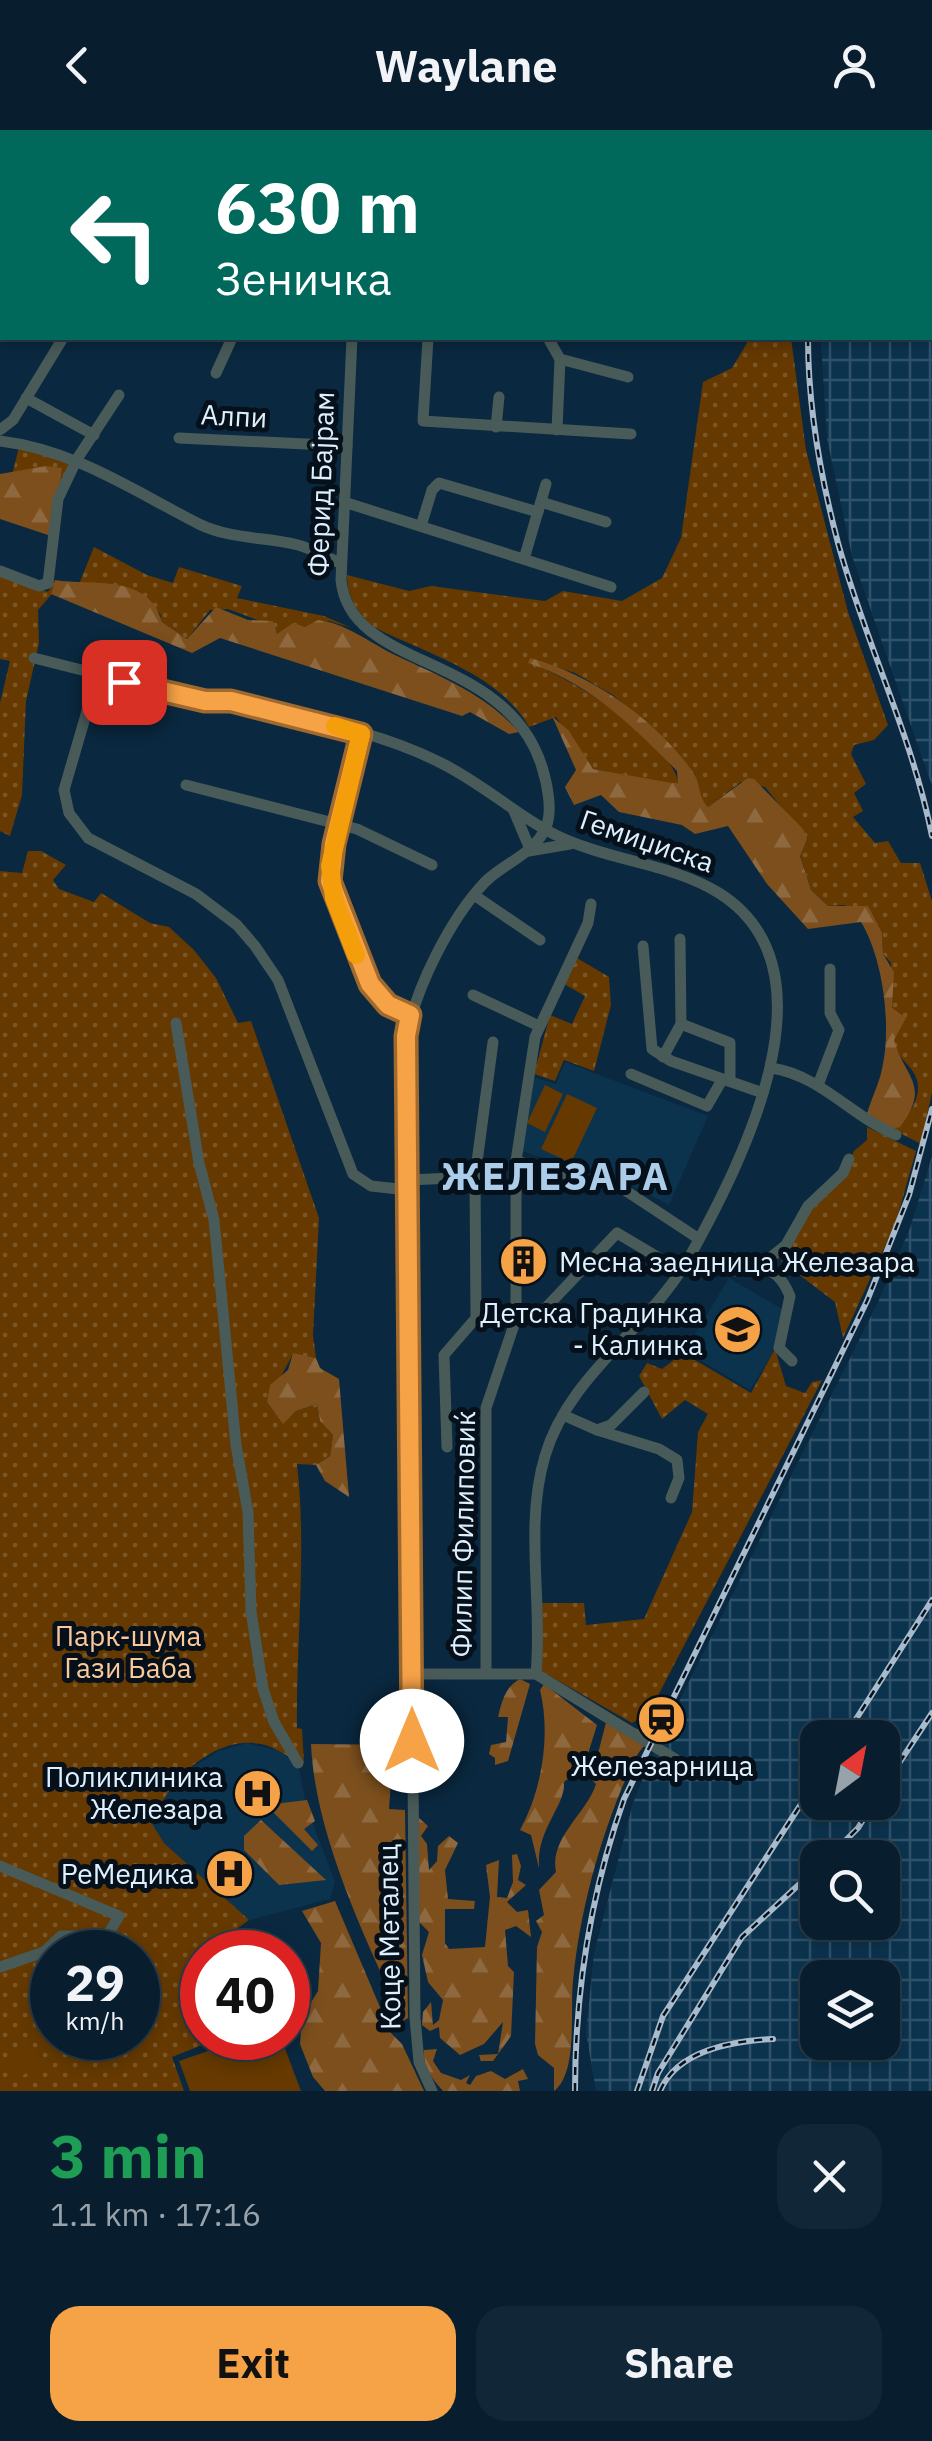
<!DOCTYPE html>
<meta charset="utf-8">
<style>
body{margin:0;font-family:"IBM Plex Sans",sans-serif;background:#112737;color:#f1f3f6;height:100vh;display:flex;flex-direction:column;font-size:38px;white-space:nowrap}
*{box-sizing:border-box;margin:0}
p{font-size:32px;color:#98a2aa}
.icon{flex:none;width:55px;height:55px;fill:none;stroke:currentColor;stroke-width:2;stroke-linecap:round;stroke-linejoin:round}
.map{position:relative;height:1961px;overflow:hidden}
.drawer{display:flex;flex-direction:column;background:#081e2f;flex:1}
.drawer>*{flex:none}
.hud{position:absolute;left:0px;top:0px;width:932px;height:210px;box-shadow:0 5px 15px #0003,0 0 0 2px #293c4b;background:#00695c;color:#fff;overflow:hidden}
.needle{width:65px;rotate:32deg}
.tools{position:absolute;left:800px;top:1590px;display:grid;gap:20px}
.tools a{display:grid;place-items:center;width:100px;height:100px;border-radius:20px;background:#081e2f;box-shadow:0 5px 15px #0003,0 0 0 2px #293c4b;font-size:50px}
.speed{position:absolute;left:30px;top:1800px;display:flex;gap:20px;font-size:50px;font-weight:700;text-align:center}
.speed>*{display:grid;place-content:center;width:130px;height:130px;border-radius:50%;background:#081e2f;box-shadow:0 5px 15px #0003,0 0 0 2px #293c4b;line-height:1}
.speed small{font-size:25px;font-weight:400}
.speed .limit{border:15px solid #d22;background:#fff;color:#111}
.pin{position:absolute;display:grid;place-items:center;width:85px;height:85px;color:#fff;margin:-42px;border-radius:20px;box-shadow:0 5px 15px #0006}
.me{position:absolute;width:110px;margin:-55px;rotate:0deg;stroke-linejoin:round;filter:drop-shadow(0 0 8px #0008)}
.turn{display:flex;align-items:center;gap:35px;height:210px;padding:0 50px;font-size:45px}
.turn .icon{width:130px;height:130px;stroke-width:2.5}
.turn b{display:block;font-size:70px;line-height:85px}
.round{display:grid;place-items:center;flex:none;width:105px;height:105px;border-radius:30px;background:#112737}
.headline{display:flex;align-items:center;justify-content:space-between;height:170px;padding:0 50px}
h1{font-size:60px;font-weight:700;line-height:75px;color:#1e9e55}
.button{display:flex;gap:20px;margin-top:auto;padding:20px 50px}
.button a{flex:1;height:115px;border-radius:30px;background:#f6a247;color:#111;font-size:40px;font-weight:700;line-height:115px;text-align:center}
.button a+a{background:#112737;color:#f1f3f6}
header{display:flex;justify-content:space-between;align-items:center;height:130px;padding:0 50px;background:#081e2f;font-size:45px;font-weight:700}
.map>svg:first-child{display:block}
.built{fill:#0c334e}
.industrial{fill:url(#industrial-grid);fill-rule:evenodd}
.grass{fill:url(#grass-dots);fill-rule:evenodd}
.forest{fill:url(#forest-firs)}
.garden{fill:#653900}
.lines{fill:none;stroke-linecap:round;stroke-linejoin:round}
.minor{stroke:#485b58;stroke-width:11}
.rail-casing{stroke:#a7bbcc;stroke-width:6}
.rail{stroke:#05101a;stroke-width:2.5;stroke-dasharray:8;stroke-linecap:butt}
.route-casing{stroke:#a0692e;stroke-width:25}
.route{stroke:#f6a247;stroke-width:18}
.slow{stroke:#f59e0b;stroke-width:18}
.labels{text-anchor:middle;stroke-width:10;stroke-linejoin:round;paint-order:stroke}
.street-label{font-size:28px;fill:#deeffe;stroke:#05101a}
.poi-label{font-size:28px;fill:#deeffe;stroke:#05101a;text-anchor:end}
.park-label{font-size:28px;fill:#fbc899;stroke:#05101a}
.district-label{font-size:38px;font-weight:bold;letter-spacing:2.5px;fill:#abcdea;stroke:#05101a}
</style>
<header><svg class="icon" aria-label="back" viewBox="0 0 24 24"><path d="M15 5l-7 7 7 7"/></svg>Waylane<svg class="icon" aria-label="person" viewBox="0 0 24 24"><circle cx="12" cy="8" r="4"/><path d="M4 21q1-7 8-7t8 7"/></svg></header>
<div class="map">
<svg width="932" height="1961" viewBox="0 0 932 1961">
<defs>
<pattern id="industrial-grid" width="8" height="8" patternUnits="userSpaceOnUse" patternTransform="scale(2.5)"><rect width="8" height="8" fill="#0c334e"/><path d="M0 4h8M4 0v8" fill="none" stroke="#2f5169"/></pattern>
<pattern id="grass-dots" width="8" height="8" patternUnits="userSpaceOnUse" patternTransform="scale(2.5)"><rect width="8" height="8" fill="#653900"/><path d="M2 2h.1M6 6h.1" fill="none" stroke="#7b5626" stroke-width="1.8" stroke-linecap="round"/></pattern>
<pattern id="forest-firs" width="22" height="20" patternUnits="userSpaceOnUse" patternTransform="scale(2.5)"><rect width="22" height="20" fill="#7c4f1d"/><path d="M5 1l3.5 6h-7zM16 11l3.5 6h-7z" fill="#8e693f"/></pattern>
</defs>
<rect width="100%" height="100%" fill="#0a283f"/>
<g class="built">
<polygon points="365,0 573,0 365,2"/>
<polygon points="565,932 708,986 669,1075 599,1039 586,1043 519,1020 533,947 556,954"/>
<polygon points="729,1148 782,1179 775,1219 750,1260 685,1221"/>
<polygon points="247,1613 276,1620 298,1633 306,1675 335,1752 330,1769 249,1790 164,1713 151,1694 169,1658 182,1644 219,1621"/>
</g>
<g class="industrial">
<polygon points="838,0 932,0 932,656 852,426 827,309 821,213 821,208 930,208 930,2"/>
<path d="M932 1026V1961H596L586 1903 594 1823 633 1673 653 1624 879 1170 910 1098ZM818 1608H882V1672H818ZM818 1728H882V1792H818ZM818 1848H882V1912H818Z"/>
</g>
<g class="grass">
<path d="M750 208H791L806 320 848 482 888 595 874 610 854 615 851 624 866 654 854 663 863 681 853 687 875 713 888 711 901 733H920L932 771V962L921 1014 892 999C908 989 925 965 915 945 908 932 898 929 894 913 889 887 891 859 891 833L883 824 882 803 844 775 828 776 811 760 800 725 807 709 765 657 741 652 708 677 703 674 695 644 659 604 613 565 575 543 530 529 529 533C570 546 672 611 679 655L593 639 556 587 529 597C499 543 426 524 374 497 357 483 347 467 347 445L409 461 431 456 545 471 563 461 622 471 662 448 681 408 703 252 732 238Z"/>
<polygon points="20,313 77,329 58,369 62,339 12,345"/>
<polygon points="94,417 147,445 173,453 179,437 242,456 237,468 324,486 352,498 329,491 277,504 273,496 228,479 210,480 187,509 162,492 160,483 79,454"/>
<polygon points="0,445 48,462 55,450 51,465 38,480 39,513 26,571 22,665 10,706 0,701 0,573 10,531 0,529"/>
<path d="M28 721H41L66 735 53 750 59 759 94 772 101 763 150 793 169 797 194 820 216 848 238 893 251 891 319 1088 313 1205 316 1228 293 1224 267 1272 283 1293 296 1281 317 1274 320 1291 333 1305 330 1326 316 1335 297 1334C307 1422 296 1510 297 1598L302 1599 304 1633C290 1630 277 1617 261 1614 214 1604 165 1653 152 1694L164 1713 249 1790 223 1809 247 1822H202V1908H220L172 1927 184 1961H0V741L22 743ZM52 1822H138V1908H52Z"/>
<polygon points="577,828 609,847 611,875 594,941 564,930 555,951 534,944 550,885 572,894 585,866 564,854"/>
<polygon points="867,997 916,1021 896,1092 843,1208 835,1172 781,1131 808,1082 842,1048 854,1021 867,1010"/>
<polygon points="775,1219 786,1256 805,1263 812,1252 822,1250 650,1581 632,1593 541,1541 542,1473 584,1473 586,1495 644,1489 692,1382 698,1302 708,1284 685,1270 662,1289 639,1246 647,1233 662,1239 683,1223 751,1263"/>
<polygon points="288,1845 303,1845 305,1859 295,1882 288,1884"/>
</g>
<g class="forest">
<polygon points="46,336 62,338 54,407 0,389 0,344"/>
<path d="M55 450C91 456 149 443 162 492L187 509 216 477 248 490 273 491 277 504 293 493 305 497 318 490C348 494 368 512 395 525 441 547 484 563 519 602L509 604 470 582 462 586 220 508 192 523 51 464Z"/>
<path d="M530 528C593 545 656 590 693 642 701 653 698 668 708 677L748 648 754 649 803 699 807 709 800 726 811 760 828 776H868L882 803 883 824 894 842 892 878 906 888 894 910C904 947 932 955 900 997L892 999 867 984C871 969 879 954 882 939 892 896 883 828 861 792L808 799 767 754 728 696 695 704 682 695 619 682 601 665 574 675 565 657 576 640 552 586 569 601 593 639 678 654 677 641C634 597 588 552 528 533Z"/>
<polygon points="293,1223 316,1228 320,1238 339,1249 349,1367 325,1351 316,1335 330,1326 333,1305 320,1291 317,1274 296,1281 283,1294 267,1272 270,1255 288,1240"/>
<path d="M520 1549 530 1554 508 1631 495 1635V1628L489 1624 491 1615 506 1612 508 1587H498C502 1571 505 1557 520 1549Z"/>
<path d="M544 1554 597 1595 587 1627 579 1632 582 1638 564 1652C566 1676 536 1699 539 1738L531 1705 520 1700C542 1660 551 1605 540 1560Z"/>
<path d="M608 1585 630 1598 654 1601C649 1612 637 1621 631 1637 601 1703 580 1779 573 1851 570 1881 578 1943 554 1961V1938L538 1925 535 1914 537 1817 542 1802 536 1791 544 1785 539 1760 556 1742C549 1708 587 1683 596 1654L592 1650 599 1637 596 1631Z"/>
<path d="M311 1614 407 1615V1622H393L389 1679 405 1680 408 1888 403 1891C365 1808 315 1705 311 1614Z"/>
<polygon points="307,1670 315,1691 304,1699 318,1715 312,1721 266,1675"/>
<polygon points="419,1688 428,1696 421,1706 427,1714 429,1740 437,1731 438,1716 449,1706 458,1713 445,1740 448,1769 475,1771 474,1779 445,1779 445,1813 449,1819 485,1817 490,1767 486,1735 499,1730 497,1767 507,1768 513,1752 512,1725 517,1724 521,1736 518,1750 526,1755 507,1772 517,1782 528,1780 531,1807 516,1796 505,1800 508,1836 514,1842 511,1906 493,1931 481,1931 479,1925 498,1924 503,1892 484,1914 460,1925 440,1908 439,1897 430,1901 422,1895 423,1882 431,1872 433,1895 439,1890 443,1870 428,1852 422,1825 429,1802 418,1791"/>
<polygon points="261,1690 326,1750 279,1755 244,1720 244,1706"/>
<polygon points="335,1771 391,1903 402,1914 424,1961 325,1961 313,1947 300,1914 302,1887 318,1861 321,1813 302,1781"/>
<path d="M437 1919 433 1931 441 1943 461 1950 470 1945 466 1953 470 1955 476 1946 491 1941 505 1949 523 1939 528 1949 518 1951 520 1961H443C433 1950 422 1936 424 1920Z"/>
</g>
<g class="garden">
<polygon points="545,955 563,964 545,1002 527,993"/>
<polygon points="567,964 597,978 571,1033 541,1019"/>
<polygon points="246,1908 281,1908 301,1961 190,1961 179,1931"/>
<polygon points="30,1917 40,1937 12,1950 3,1931"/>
</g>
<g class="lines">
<g class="minor">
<polyline points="622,0 626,2"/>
<polyline points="744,0 761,0"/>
<polyline points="69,2 71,0"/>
<polyline points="87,2 94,0"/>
<polyline points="282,2 282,0"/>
<polyline points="360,2 360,0"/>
<polyline points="580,2 582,0"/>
<polyline points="0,4 5,0"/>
<polyline points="0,68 2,65"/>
<path d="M352 208 341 450C350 542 506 521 542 637 547 653 553 681 546 697 534 725 505 732 485 752 451 788 415 858 407 907L415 1888 419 1932 432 1961"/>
<polyline points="428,208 423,291 631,304"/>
<polyline points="548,208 560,229 628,247"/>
<polyline points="216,243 232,208"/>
<polyline points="26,268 94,305"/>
<polyline points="496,297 499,267"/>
<polyline points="0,300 13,290 63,208"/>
<polyline points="557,300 560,229"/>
<polyline points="179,308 347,316"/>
<path d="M0 311C75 320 134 361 199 394 229 409 266 407 298 415 313 419 327 428 341 433"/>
<polyline points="344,372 611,457"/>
<polyline points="541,372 606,392"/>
<polyline points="421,396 432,360 439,353 538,382"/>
<polyline points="524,429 546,354"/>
<polyline points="0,441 39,456 48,453 58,369 77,329 119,265"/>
<path d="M34 528 205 571H231C301 588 376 600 441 633 484 654 519 688 562 708 612 731 672 734 719 763 841 840 742 1032 690 1126 650 1198 569 1244 545 1326 524 1396 543 1472 536 1544"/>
<polyline points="124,551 104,561 87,581 64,660 69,683 88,708 196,764 237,795 255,816 278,850 353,1044 371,1056 408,1060"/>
<polyline points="361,604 334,714 330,751 369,854 388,875 411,885"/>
<polyline points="186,655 357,699 432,735"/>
<polyline points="514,681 530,719"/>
<polyline points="529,721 570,714"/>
<polyline points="474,765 540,810"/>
<polyline points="643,816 652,919 671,931 763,963"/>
<polyline points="473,865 539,896"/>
<polyline points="176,893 199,1033 214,1090 236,1315 248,1382 251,1481 263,1559 274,1592 298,1633"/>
<polyline points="681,894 730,913 730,951"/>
<polyline points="663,927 681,894 680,809"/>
<path d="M771 938C820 945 851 986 896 1005"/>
<polyline points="631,944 707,976 722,950"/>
<polyline points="818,955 839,900 830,883 830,839"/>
<polyline points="516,1031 588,1050 602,1045 699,1109"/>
<polyline points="408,1050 475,1047"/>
<path d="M690 1126C699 1130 710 1139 720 1140 752 1146 772 1123 790 1166L779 1218 792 1231"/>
<polyline points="760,1136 786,1115 808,1076 843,1043 849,1029"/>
<polyline points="537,1187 617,1103 681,1141"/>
<polyline points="563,1285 597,1300 611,1295 644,1262"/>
<polyline points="597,1300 659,1319 677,1330 679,1348 671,1368"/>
<polyline points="447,1317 444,1225 476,1188 475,1047 493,912"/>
<polyline points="486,1542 486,1278 516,1189 516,1031 535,907 588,793 591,774"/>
<polyline points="412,1544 536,1544 675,1629"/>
<polyline points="0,1736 119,1786 107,1806 61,1806 44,1822 0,1837"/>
</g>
<defs>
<g id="rail">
<polyline points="829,2 829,0"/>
<path d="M808 208C808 277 820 345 838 413 865 512 912 605 932 706"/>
<polyline points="844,1608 932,1470"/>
<polyline points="882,1659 932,1583"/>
<polyline points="828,1728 858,1698 874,1672"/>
<path d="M575 1961C575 1860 590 1765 624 1669L867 1171 909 1065 932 979"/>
<polyline points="637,1961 663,1886 818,1648"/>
<polyline points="652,1961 658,1943 742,1807 818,1737"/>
<path d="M660 1961C678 1919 734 1911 773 1909"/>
</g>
</defs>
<use href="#rail" class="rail-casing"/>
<use href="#rail" class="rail"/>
</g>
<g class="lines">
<defs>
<polyline id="route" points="124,552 205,571 231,571 361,604 334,714 330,751 370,854 388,875 410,885 406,906 412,1611"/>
</defs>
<use href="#route" class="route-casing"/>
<use href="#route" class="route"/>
<polyline class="slow" points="335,596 361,604 330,736 334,768 356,825"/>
</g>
<defs>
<symbol id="building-disc" viewBox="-11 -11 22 22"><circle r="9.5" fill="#f6a247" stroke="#05101a"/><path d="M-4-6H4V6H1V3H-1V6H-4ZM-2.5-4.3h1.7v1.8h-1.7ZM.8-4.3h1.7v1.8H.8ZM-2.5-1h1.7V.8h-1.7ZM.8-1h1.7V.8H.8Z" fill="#111"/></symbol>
<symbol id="school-disc" viewBox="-11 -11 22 22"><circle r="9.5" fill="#f6a247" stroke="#05101a"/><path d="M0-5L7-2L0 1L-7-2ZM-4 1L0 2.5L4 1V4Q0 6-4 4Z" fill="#111"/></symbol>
<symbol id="station-disc" viewBox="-11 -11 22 22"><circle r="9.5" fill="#f6a247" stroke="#05101a"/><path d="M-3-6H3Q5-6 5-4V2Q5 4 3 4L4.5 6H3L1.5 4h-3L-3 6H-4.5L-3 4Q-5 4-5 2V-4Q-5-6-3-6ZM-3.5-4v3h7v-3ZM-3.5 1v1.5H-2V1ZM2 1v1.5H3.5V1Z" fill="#111"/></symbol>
<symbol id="hospital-disc" viewBox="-11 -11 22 22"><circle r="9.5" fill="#f6a247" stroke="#05101a"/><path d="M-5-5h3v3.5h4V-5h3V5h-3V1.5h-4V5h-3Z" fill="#111"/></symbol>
</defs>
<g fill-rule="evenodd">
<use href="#building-disc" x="496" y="1104" width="55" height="55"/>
<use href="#school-disc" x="710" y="1172" width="55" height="55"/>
<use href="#station-disc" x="634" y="1562" width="55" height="55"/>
<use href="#hospital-disc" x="230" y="1636" width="55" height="55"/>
<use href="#hospital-disc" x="202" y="1716" width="55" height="55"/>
</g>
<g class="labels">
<g class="street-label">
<text transform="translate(234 286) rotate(3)" y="10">Алпи</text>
<text transform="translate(321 354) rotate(-88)" y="10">Ферид Бајрам</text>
<text transform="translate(647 711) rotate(19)" y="10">Гемиџиска</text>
<text transform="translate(463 1404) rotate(-89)" y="10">Филип Филиповиќ</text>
<text transform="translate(389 1807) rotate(-91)" y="10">Коце Металец</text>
</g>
<g class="poi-label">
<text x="559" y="1142" text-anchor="start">Месна заедница Железара</text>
<text x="703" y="1193">Детска Градинка<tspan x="703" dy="32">- Калинка</tspan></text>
<text x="662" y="1646" text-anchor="middle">Железарница</text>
<text x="223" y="1657">Поликлиника<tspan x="223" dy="32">Железара</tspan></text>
<text x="194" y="1754">РеМедика</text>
</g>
<g class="park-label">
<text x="128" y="1516">Парк-шума<tspan x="128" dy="32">Гази Баба</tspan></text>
</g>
<g class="district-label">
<text x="556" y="1060">ЖЕЛЕЗАРА</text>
</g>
</g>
</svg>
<div class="tools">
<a><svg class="needle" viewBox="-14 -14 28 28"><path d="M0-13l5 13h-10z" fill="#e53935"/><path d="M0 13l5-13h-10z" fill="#98a2aa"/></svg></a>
<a><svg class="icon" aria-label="search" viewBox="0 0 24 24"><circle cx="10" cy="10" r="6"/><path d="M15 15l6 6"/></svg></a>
<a><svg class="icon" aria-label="layers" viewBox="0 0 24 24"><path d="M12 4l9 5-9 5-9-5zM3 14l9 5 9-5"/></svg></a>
</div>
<div class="speed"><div>29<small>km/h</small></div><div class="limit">40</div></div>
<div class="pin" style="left:124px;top:552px;background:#d93025"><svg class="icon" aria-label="arrive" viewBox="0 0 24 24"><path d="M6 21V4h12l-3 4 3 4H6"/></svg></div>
<svg class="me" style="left:412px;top:1611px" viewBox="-20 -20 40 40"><circle r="19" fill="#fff"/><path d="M0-13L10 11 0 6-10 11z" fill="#f6a247"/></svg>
<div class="hud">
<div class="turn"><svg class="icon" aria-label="left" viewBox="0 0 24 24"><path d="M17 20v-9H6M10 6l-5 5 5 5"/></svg><div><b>630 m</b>Зеничка</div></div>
</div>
</div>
<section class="drawer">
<div class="headline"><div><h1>3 min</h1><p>1.1 km · 17:16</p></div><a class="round"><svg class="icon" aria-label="close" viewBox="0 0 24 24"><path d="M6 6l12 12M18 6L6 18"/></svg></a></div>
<div class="button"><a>Exit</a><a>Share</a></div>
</section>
